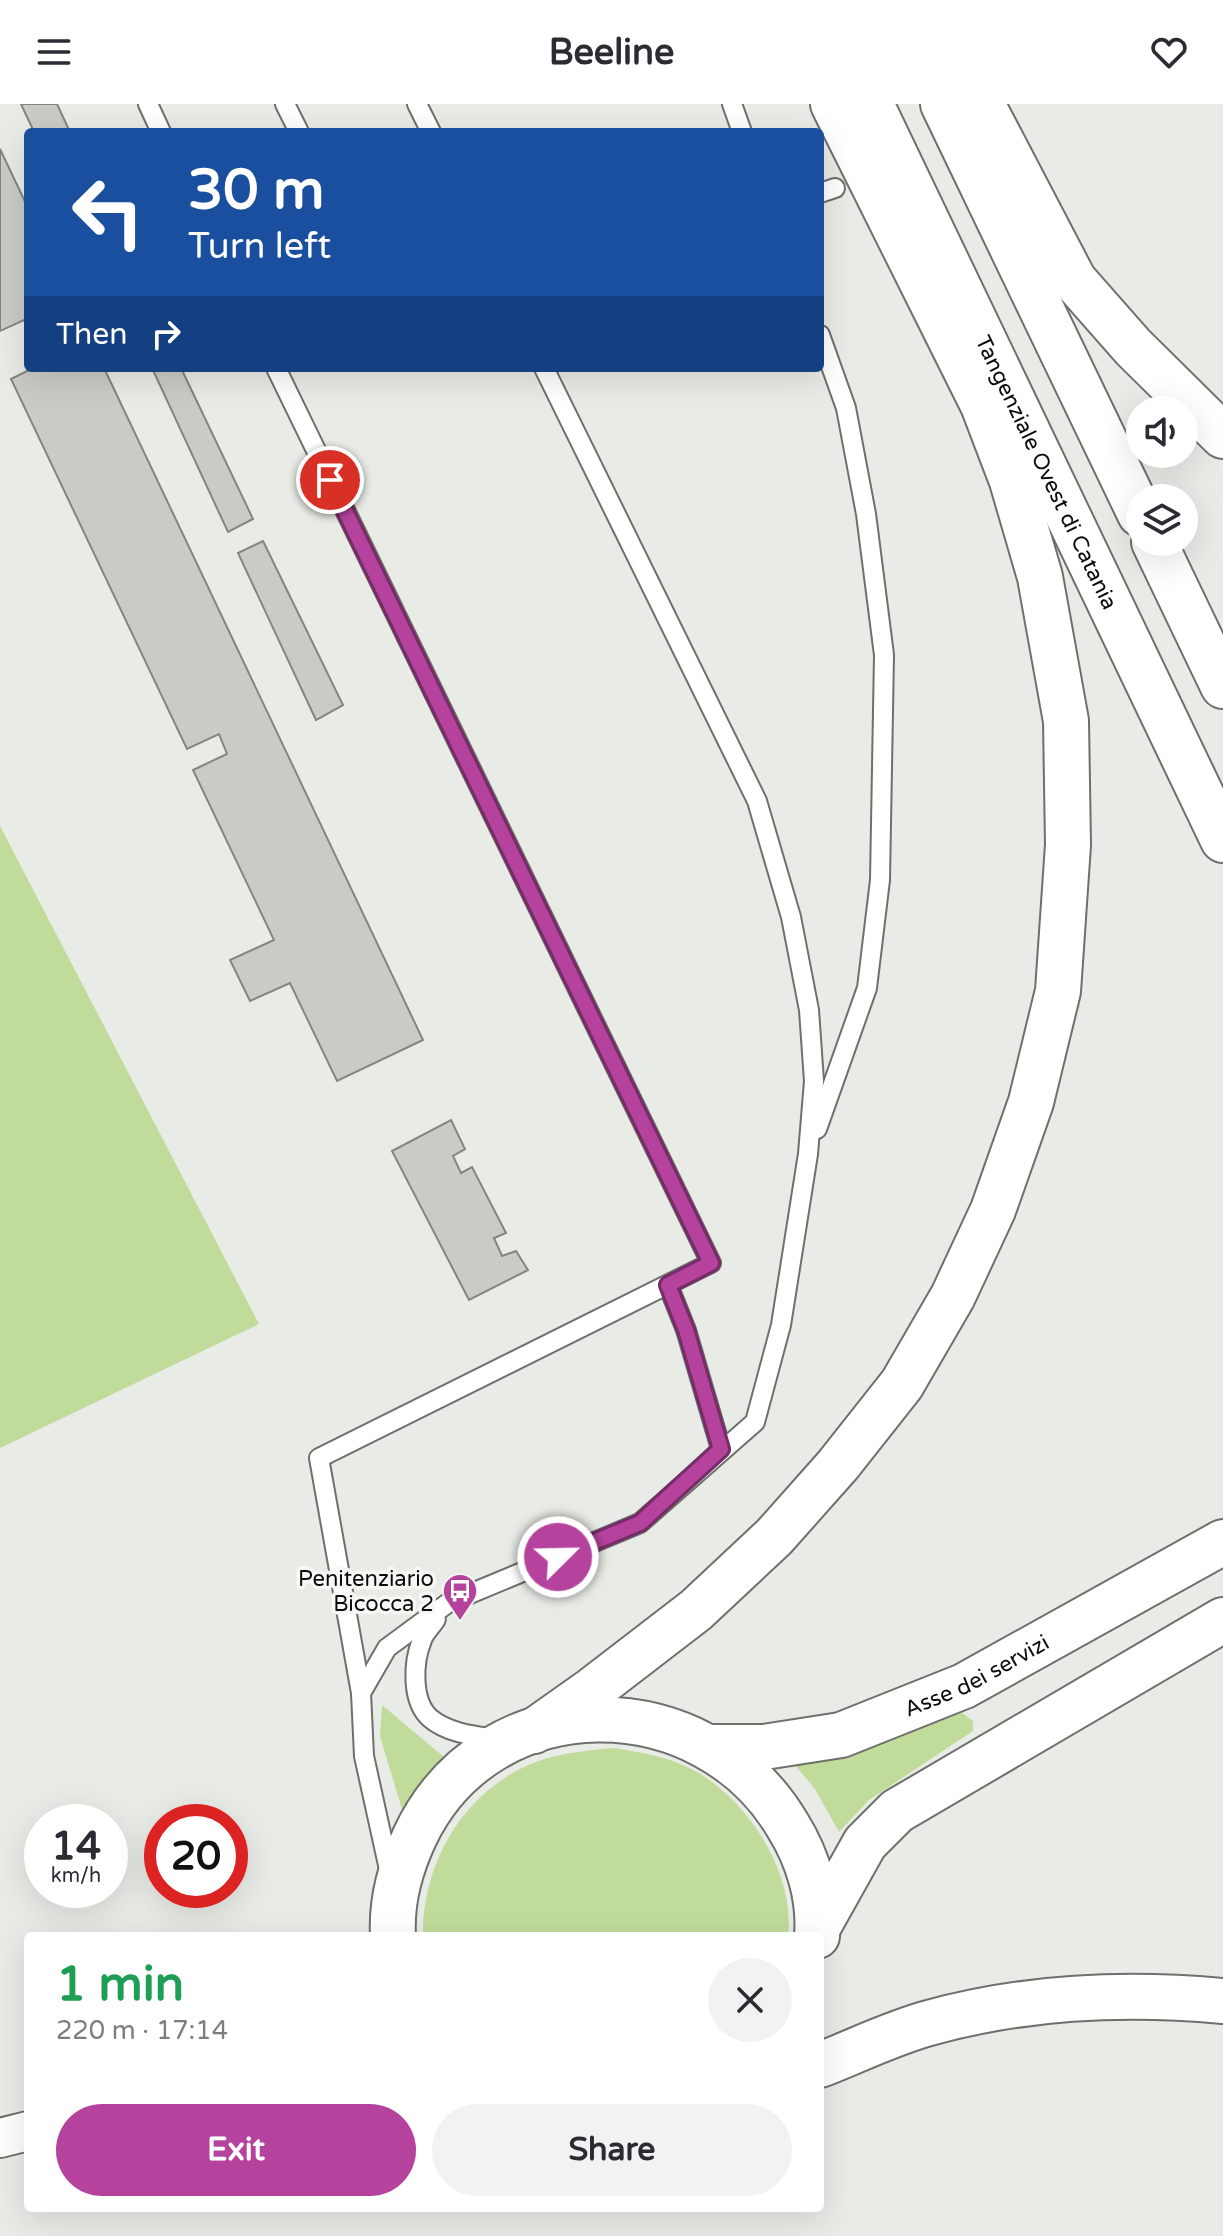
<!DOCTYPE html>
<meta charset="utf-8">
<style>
body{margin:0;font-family:"Varela Round",sans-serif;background:#f2f2f3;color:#2b2b33;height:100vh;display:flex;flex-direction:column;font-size:30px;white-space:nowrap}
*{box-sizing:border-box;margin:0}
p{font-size:26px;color:#7c7c81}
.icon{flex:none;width:44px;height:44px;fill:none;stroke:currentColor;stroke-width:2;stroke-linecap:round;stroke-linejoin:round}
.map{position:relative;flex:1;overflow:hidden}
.drawer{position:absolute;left:24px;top:1828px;width:800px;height:280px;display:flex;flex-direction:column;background:#fff;border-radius:8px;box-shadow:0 8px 32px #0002}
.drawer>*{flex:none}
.hud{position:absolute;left:24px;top:24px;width:800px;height:244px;border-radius:8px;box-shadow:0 8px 32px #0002;background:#1a4fa0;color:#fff;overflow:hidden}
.buttons{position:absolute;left:1126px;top:292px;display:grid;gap:16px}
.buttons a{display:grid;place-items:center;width:72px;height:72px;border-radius:50%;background:#fff;box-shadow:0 8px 32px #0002;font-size:40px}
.speed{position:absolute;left:24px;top:1700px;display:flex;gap:16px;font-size:40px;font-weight:700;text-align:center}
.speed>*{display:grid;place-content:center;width:104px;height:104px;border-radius:50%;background:#fff;box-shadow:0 8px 32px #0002;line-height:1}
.speed small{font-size:20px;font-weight:400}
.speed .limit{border:12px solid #d22;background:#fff;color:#111}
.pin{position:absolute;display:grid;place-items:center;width:68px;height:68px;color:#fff;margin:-34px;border:4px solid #fff;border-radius:50%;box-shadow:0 2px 8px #0007}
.me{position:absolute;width:88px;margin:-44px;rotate:67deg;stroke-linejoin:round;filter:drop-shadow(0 0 6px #0008)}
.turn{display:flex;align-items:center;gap:28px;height:168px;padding:0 32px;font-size:36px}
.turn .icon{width:104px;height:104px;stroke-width:2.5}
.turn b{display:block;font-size:56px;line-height:68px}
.then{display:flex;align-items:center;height:76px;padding:0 32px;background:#0003;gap:16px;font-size:30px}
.round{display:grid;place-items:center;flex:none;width:84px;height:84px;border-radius:42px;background:#f2f2f3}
.overview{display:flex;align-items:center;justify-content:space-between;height:136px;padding:0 32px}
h1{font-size:48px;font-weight:800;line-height:60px;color:#1e9e55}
.action{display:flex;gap:16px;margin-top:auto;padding:16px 32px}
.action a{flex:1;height:92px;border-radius:48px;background:#b5439e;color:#fff;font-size:32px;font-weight:800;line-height:92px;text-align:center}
.action a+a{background:#f2f2f3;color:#2b2b33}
header{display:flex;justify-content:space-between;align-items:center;height:104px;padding:0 32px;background:#fff;font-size:36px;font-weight:800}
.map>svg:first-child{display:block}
.green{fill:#c0db9a}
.building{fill:#c9ccc6;stroke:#838580;stroke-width:2}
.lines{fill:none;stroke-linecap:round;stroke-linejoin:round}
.lane-casing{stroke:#6e706b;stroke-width:22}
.street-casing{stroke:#6e706b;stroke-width:42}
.primary-casing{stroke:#6e706b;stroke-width:48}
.highway-casing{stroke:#6e706b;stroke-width:48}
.lane{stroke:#fff;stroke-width:18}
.street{stroke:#fff;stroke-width:38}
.primary{stroke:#fff;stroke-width:44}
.highway{stroke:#fff;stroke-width:44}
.route-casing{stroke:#762c67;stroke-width:20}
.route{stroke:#b5439e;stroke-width:14}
.labels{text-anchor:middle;stroke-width:7;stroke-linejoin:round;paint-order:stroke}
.street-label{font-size:22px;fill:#0c0d0b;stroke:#f6f9f3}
.poi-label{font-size:22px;fill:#0c0d0b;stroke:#f6f9f3;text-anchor:end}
</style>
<header><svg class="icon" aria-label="menu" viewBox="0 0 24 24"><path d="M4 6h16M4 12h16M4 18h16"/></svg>Beeline<svg class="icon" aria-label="heart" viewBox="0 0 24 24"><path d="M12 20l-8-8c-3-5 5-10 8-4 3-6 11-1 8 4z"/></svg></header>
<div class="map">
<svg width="1223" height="2132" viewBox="0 0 1223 2132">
<rect width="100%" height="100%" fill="#e9ece6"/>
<g class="green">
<polygon points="0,722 259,1220 0,1344"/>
<polygon points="382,1601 444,1653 404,1712 380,1632"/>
<polygon points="962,1609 973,1617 973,1627 869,1696 839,1728 815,1685 795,1661"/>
<path d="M614 1644C645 1649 675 1654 702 1671 752 1703 795 1771 788 1832H423C422 1762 460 1694 524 1663 553 1649 583 1647 614 1644Z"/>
</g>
<g class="building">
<polygon points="21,0 57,0 70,28 34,28"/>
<polygon points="0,45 28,104 28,224 24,216 0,227"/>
<polygon points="33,264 104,264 423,936 337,977 290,879 250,897 230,856 274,836 193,666 227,650 219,630 187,645 11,275"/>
<polygon points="152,264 181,264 253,415 228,428"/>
<polygon points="263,437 343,601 316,616 238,449"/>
<polygon points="451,1016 465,1045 453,1052 461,1069 472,1063 506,1129 494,1134 502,1152 516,1147 528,1166 469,1196 392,1047"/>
</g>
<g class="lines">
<defs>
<g id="lane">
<polyline points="148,0 161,28"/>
<polyline points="285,0 299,28"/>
<polyline points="417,0 431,28"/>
<polyline points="732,0 742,28"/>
<polyline points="820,89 835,84"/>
<polyline points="276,264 711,1159 319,1354 361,1589"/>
<polyline points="817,1025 867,884 880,776 884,551 866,410 846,304 820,231"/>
<polyline points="668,1181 686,1226 721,1345"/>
<path d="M436 1515C432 1522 424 1529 422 1536 413 1558 411 1597 430 1614 447 1629 475 1632 496 1635"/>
<polyline points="390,1770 364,1652 361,1589 387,1544 448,1499 640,1419 755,1318 781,1221 808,1050 814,977 809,906 791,813 757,697 544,264"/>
</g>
<polyline id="street" points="0,2034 28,2027"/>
<g id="primary">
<path id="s1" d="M710 1643H764L841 1631 964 1582 1223 1438"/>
<polyline points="818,1823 865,1739 897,1707 1223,1516"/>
<path d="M393 1832C391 1797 400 1764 415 1732 488 1578 704 1579 788 1722 808 1754 820 1794 817 1832"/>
</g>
<g id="highway">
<path id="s2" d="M871 0 1223 736"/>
<polyline points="943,0 1140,410"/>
<polyline points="982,0 1074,176 1133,243 1223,332"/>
<polyline points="1154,438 1223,582"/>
<polyline points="534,1627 592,1586 696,1506 774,1433 838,1361 902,1280 953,1192 993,1106 1031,998 1058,887 1068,741 1066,617 1040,473 1012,377 983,301 833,0"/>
<path d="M820 1961C856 1947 892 1929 929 1919 1026 1892 1123 1888 1223 1897"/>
</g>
</defs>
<use href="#lane" class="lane-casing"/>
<use href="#street" class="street-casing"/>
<use href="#primary" class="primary-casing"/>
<use href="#highway" class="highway-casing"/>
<use href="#lane" class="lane"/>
<use href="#street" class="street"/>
<use href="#primary" class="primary"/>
<use href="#highway" class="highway"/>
</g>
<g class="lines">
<defs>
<polyline id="route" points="330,376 711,1159 668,1181 686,1226 721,1345 640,1419 558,1453"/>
</defs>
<use href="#route" class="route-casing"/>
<use href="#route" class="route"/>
</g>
<defs>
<symbol id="bus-pin" viewBox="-11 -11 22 30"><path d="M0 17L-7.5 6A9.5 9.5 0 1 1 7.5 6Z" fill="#b5439e" stroke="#f6f9f3"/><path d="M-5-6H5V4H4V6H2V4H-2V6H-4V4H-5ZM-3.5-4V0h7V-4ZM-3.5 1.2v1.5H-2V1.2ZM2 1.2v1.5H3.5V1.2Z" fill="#fff"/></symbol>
</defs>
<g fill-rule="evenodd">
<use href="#bus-pin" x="440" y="1467" width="40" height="54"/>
</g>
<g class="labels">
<g class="street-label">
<text dy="8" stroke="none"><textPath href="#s2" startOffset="408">Tangenziale Ovest di Catania</textPath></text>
<text dy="8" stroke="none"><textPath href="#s1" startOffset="280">Asse dei servizi</textPath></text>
</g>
<g class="poi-label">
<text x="434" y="1482">Penitenziario<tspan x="434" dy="25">Bicocca 2</tspan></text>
</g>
</g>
</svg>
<div class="buttons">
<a><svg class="icon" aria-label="sound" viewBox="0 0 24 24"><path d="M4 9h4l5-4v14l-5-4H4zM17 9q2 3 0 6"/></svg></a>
<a><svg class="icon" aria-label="layers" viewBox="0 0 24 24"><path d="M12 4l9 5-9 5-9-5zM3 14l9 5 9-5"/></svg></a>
</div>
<div class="speed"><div>14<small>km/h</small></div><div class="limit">20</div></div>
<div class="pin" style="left:330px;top:376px;background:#d93025"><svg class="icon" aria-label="arrive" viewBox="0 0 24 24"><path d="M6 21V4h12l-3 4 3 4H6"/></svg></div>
<svg class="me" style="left:558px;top:1453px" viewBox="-20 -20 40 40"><circle r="17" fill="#b5439e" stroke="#fff" stroke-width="3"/><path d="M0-11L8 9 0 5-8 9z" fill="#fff"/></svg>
<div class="hud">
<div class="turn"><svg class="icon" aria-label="left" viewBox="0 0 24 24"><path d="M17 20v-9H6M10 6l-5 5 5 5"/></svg><div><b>30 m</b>Turn left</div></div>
<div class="then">Then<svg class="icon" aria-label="right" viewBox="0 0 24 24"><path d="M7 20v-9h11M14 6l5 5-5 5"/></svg></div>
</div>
<section class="drawer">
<div class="overview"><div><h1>1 min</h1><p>220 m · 17:14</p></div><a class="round"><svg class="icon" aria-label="close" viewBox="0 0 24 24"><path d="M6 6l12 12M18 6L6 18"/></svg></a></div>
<div class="action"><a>Exit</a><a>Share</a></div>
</section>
</div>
